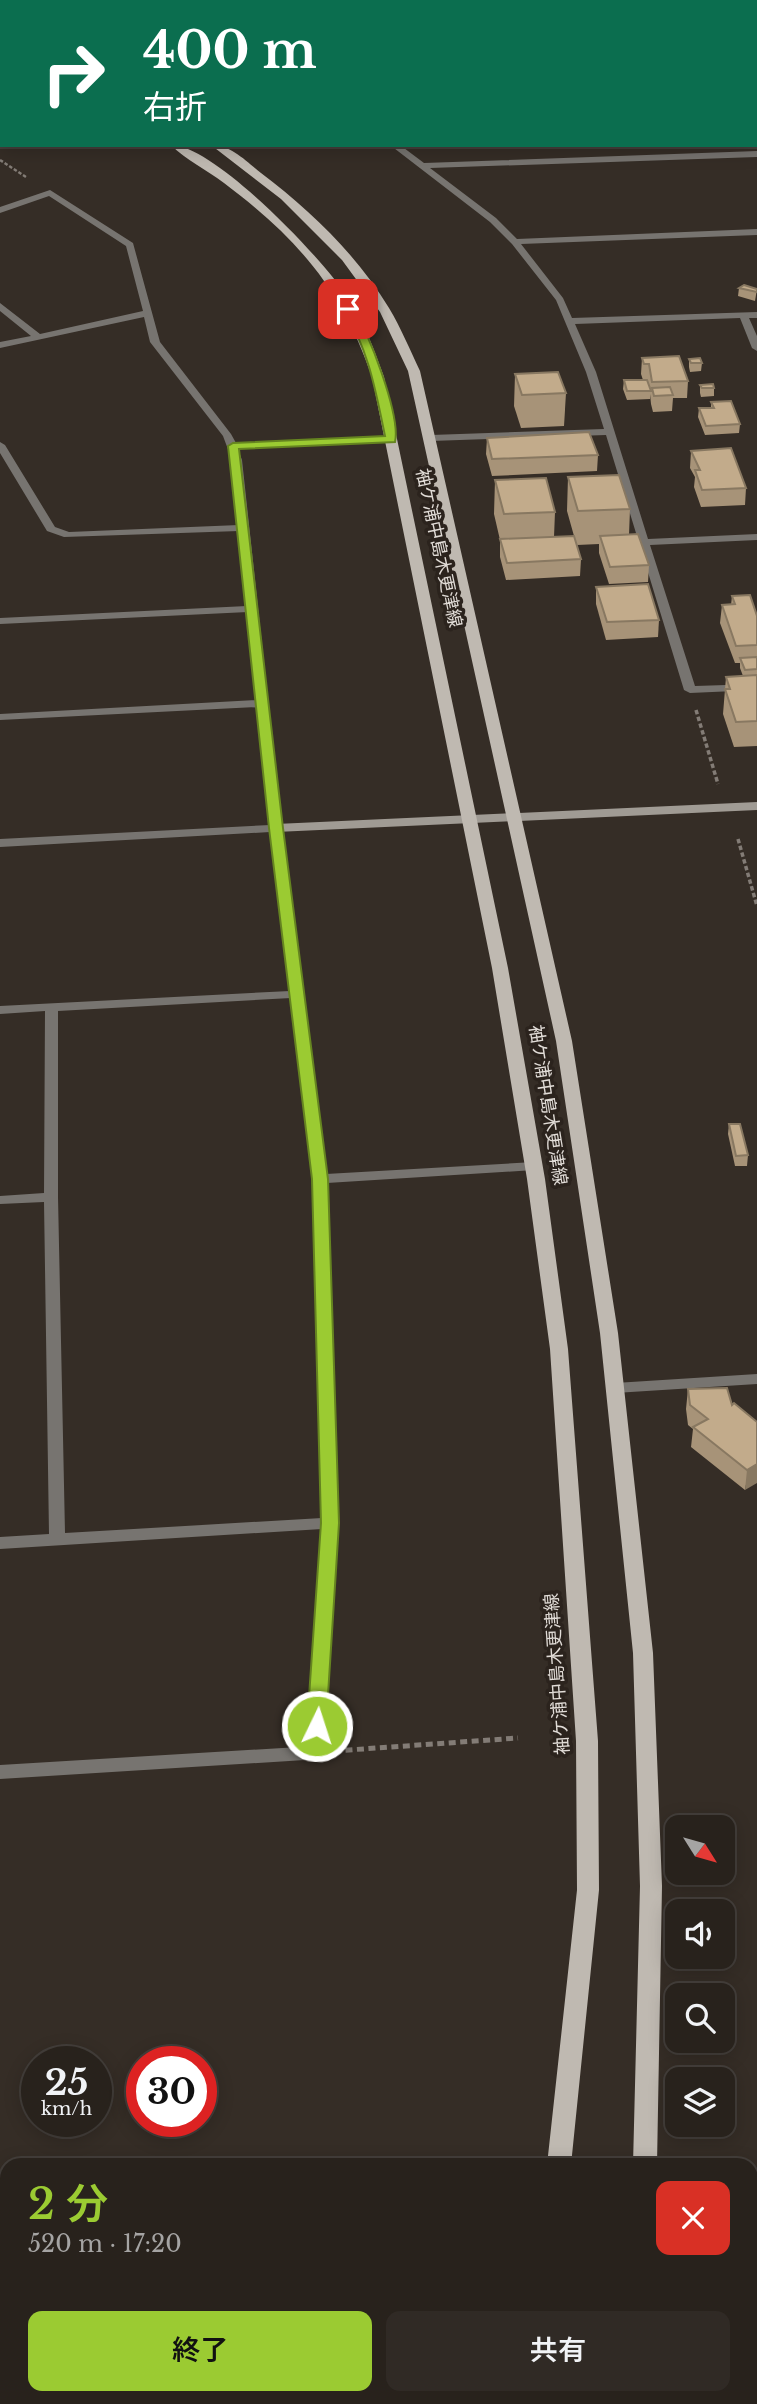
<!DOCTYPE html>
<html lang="ja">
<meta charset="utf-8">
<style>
body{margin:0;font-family:"Libre Baskerville","Noto Sans JP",serif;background:#302a25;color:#f1f3f6;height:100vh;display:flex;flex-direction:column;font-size:26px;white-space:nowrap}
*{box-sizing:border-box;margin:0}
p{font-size:23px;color:#a5a4a3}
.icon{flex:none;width:38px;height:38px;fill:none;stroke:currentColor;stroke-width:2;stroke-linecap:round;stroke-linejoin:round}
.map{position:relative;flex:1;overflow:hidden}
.details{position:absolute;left:0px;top:2158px;width:758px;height:247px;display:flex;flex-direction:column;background:#28221c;border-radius:21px 21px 0 0;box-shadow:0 4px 18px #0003,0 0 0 2px #443f3b}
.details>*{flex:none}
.banner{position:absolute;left:0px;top:0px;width:758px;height:147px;box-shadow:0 4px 18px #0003,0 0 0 2px #443f3b;background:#0b6e4f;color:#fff;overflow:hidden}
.needle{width:46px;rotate:127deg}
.controls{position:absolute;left:665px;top:1815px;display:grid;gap:14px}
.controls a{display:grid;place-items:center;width:70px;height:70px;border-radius:14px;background:#28221c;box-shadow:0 4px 18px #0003,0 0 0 2px #443f3b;font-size:35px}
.speed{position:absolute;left:21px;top:2046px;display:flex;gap:14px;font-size:35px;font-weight:700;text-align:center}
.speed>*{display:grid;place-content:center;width:91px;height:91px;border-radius:50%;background:#28221c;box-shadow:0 4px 18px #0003,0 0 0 2px #443f3b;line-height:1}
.speed small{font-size:18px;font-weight:400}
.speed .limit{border:10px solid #d22;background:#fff;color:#111}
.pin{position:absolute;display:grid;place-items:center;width:60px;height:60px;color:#fff;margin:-30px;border-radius:14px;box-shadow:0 4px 10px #0006}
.me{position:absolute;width:77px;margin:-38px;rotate:4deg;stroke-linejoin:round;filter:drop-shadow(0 0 5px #0008)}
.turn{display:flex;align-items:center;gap:24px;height:147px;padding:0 28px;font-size:32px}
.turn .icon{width:91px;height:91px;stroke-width:2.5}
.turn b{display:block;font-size:49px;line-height:60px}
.round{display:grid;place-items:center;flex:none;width:74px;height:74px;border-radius:14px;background:#302a25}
.overview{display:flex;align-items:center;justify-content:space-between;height:119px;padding:0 28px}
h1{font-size:42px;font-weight:600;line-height:52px;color:#9bcb32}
.button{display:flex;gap:14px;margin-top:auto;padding:14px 28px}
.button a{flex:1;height:80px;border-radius:14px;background:#9bcb32;color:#111;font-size:28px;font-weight:600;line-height:80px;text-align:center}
.button a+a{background:#302a25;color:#f1f3f6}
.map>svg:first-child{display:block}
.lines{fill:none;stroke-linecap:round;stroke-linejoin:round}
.path-far2{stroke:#837c76;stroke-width:2.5;stroke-dasharray:3.5 2;stroke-linecap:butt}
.path-far1{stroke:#837c76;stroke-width:3.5;stroke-dasharray:4.5 2.5;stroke-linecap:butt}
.path{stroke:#837c76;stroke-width:5;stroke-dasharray:7 4.5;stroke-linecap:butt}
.street{fill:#777470;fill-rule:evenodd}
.secondary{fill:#a09b94;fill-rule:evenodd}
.primary{fill:#bfb9b1;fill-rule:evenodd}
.wall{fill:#a79378}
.shaded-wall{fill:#887861}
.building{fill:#c2ab8b;stroke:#887861;stroke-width:2}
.route{fill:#9bcb32;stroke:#658420;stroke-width:2}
.labels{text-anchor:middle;stroke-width:7;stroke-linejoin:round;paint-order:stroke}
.street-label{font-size:18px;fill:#e1dcd7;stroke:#2b231d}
</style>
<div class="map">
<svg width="757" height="2404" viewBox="0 0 757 2404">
<rect width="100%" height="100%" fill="#352d26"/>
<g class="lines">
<polyline class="path-far2" points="0,160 26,177"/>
<g class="path-far1">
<polyline points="696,710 718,784"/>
<polyline points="738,839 757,906"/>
</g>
<polyline class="path" points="334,1751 518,1738"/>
<g class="street">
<polygon points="61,0 75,2 63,2"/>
<polygon points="292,0 310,0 289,2"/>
<rect x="561" y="0" width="8" height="2"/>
<rect x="756" y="75" width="1" height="4"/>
<polygon points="390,145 400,145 424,163 757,151 757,157 430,168 496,218 517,239 757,229 757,235 521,244 563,298 572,318 757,312 757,318 749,318 757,336 757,351 752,348 740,318 575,324 596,372 648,539 757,534 757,540 650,545 695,686 757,684 757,690 690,693 684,690 606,435 431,441 426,438 431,435 604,429 586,372 556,300 512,244 490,222"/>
<path d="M50 190 133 243 160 342 231 434 236 443 391 436 396 439 391 442 238 449 242 460 282 828 326 1174 534 1162 541 1166 534 1170 327 1183 338 1523 325 1726 311 1758 305 1760 0 1779V1765L299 1747 309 1726 322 1529 0 1549V1537L49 1534 44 1202 0 1204V1196L44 1193 45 1011 0 1014V1006L290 991 270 832 0 847V839L270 825 257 707 0 720V714L257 700 248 612 0 624V618L247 606 239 531 64 537 47 531 0 453V442L5 445 55 527 69 532 239 525 232 460 223 436 150 342 144 317 0 348V342L31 336 0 311V303L40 334 143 311 126 246 49 196 0 213V207ZM291 998 313 1179 322 1518 65 1533 58 1197V1011Z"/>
<polygon points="757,1374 757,1384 615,1393 610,1392 608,1388 610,1384 615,1383"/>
</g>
<g class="secondary">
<rect x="756" y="15" width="1" height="4"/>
<polygon points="0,116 2,116 0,121"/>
<polygon points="757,802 757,810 276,832 270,828 276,824"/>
</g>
<g class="primary">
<polygon points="0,47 2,47 2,54 0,53"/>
<polygon points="0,62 2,62 2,69 0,68"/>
<path d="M171 145C215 145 325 261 349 299 365 324 374 350 384 377L508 968 545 1179 568 1349 598 1741 599 1890 571 2165H547L577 1890 576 1741 550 1349 527 1179 492 968 372 377C342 289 297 238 224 183 207 170 186 160 171 145Z"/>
<path d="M211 145C231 145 246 161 261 173 310 210 357 255 389 308 401 328 410 350 420 371L572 1041 618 1333 653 1653 662 1886 657 2165H633L640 1886 633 1653 600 1333 556 1041 408 371 380 312 342 260 281 199Z"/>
<polygon points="512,2398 538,2398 537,2404 511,2404"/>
<rect x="624" y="2398" width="26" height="6"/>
</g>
</g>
<g class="wall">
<polygon points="739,288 757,289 755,301 738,296"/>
<polygon points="642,358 688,381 687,398 673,398 672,411 653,412 651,404 650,394 650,399 627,400 623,389 624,380 643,380 641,374"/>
<polygon points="689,359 702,363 701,371 690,372 689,367"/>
<polygon points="515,374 566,393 564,426 521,428 514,406"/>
<polygon points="700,385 714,388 714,396 701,397 700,393"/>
<polygon points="711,402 740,424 739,433 705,435 698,417 699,408 711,408"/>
<polygon points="487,438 598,455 597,471 492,476 486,454"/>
<polygon points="691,451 746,488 745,505 701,507 694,487 695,477 690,468"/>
<polygon points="568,477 630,509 629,535 649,565 648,582 609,584 599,553 599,544 577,545 581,559 580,576 506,580 500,557 500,540 494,514 495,480 555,512 554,537 574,536 567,511"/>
<polygon points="596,587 659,620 658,637 606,640 596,604"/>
<polygon points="732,596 757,616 757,746 734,747 723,714 726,677 743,676 740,668 740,663 735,663 720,623 722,605 731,605"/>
<polygon points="729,1124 748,1155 747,1166 735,1166 728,1134"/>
<polygon points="688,1389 732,1405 757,1422 745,1490 691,1447 693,1429 688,1425 686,1409"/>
</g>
<polygon class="shaded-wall" points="757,1464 757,1483 745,1490 747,1470"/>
<g class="building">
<polygon points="744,285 757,289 757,292 739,288"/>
<polygon points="679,356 688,381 652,382 649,364 644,364 642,358"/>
<polygon points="700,358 702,363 691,363 689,359"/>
<polygon points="558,372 566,393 522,395 515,374"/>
<polygon points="624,380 647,380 651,391 627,391"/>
<polygon points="713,384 714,388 702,388 700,385"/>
<polygon points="670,387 673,395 654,396 652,388"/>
<polygon points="731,401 740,424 706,426 699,408 714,408 711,402"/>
<polygon points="589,432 598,455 492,459 487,438"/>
<polygon points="731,448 746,488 702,490 695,470 700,470 691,451"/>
<polygon points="619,475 630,509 578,511 568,477"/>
<polygon points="546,478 555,512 504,514 495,480"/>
<polygon points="638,534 649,565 610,567 600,536"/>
<polygon points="574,536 581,559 507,563 500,539"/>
<polygon points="648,584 659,620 607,622 596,587"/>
<polygon points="750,595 757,616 757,645 736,646 722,605 735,604 732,596"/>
<polygon points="757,657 757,669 745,670 740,658"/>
<polygon points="757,675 757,721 736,722 725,689 730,689 726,677"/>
<polygon points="729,1124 740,1124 748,1155 736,1156"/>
<polygon points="727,1388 732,1405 734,1403 757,1422 757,1464 747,1470 693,1427 708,1419 690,1405 688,1389"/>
</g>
<path class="route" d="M345 306H352C368 330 401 416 395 442L239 449 283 828 328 1179 339 1523 326 1726 323 1732 317 1734 310 1732 307 1726 321 1523 312 1179 269 828 228 446 233 443 385 436C376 392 368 347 343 309Z"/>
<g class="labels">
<g class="street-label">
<text transform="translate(439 548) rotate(78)" y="6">袖ケ浦中島木更津線</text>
<text transform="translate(548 1105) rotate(81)" y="6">袖ケ浦中島木更津線</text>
<text transform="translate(557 1674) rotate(-94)" y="6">袖ケ浦中島木更津線</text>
</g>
</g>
</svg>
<div class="controls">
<a><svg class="needle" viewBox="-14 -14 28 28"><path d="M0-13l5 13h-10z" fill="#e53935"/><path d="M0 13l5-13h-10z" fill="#a5a4a3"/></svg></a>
<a><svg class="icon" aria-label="sound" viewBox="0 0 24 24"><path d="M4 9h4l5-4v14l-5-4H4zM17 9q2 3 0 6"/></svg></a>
<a><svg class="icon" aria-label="search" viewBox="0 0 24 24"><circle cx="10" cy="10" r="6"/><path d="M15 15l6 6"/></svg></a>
<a><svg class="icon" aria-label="layers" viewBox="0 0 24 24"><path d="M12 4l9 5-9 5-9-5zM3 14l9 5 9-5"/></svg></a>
</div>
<div class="speed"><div>25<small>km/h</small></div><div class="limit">30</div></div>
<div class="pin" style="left:348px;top:309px;background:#d93025"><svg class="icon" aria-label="arrive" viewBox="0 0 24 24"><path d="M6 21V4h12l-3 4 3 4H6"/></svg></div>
<svg class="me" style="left:317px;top:1726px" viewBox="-20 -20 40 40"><circle r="17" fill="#9bcb32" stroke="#fff" stroke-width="3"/><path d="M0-11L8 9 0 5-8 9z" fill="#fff"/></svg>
<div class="banner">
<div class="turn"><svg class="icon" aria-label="right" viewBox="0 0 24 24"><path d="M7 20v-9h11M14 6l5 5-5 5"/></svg><div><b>400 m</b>右折</div></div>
</div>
<section class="details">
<div class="overview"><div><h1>2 分</h1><p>520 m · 17:20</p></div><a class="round" style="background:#d93025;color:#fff"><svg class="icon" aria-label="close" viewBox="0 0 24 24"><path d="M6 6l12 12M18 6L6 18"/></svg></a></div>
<div class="button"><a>終了</a><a>共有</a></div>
</section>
</div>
